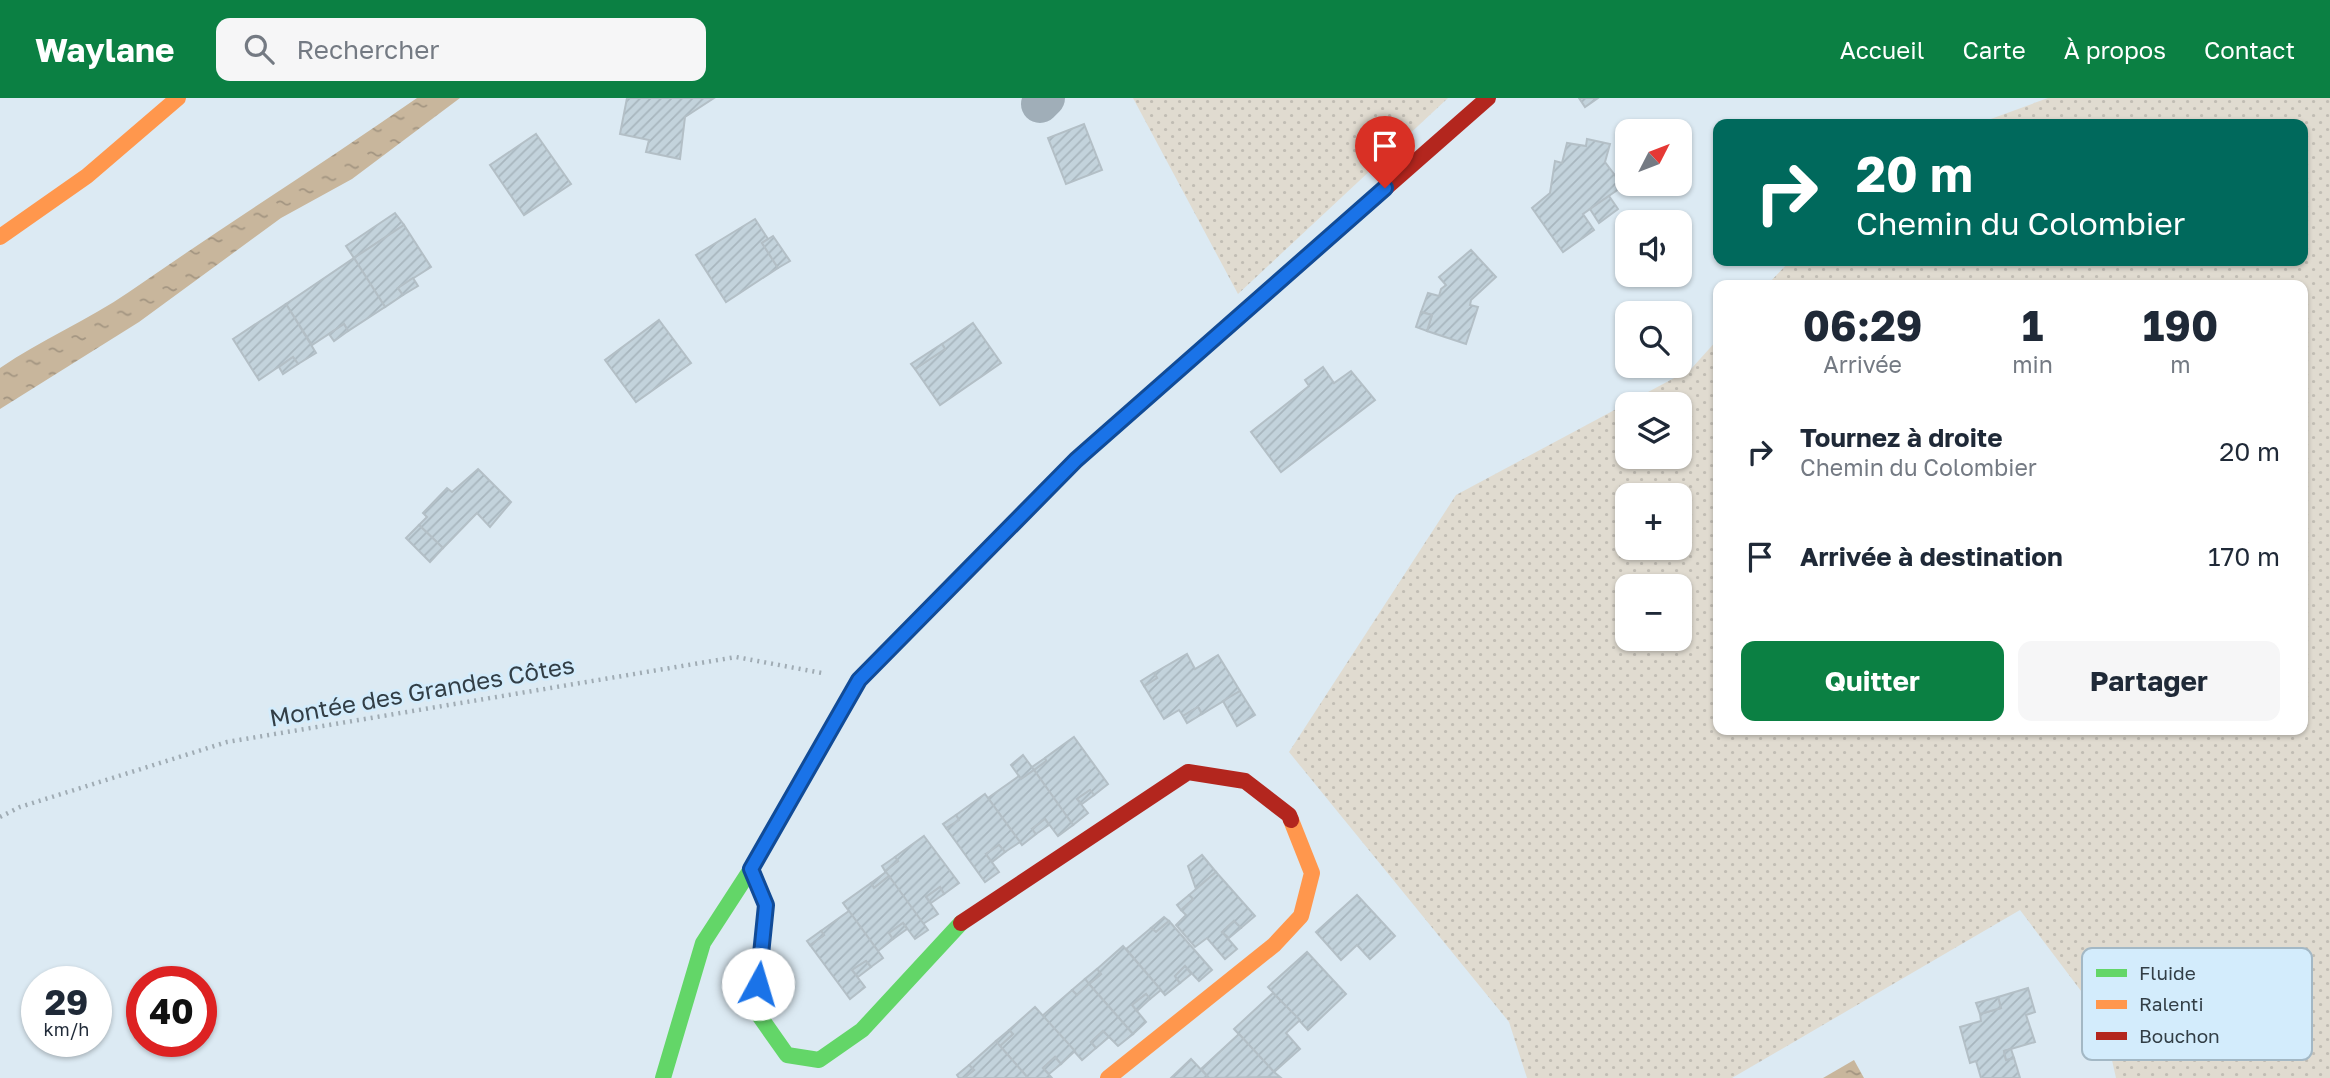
<!DOCTYPE html>
<html lang="fr">
<meta charset="utf-8">
<style>
body{margin:0;font-family:"Golos Text",sans-serif;background:#f6f6f7;color:#1f2937;height:100vh;display:flex;flex-direction:column;font-size:26px;white-space:nowrap}
*{box-sizing:border-box;margin:0}
p{font-size:23px;color:#747a83}
.icon{flex:none;width:38px;height:38px;fill:none;stroke:currentColor;stroke-width:2;stroke-linecap:round;stroke-linejoin:round}
.map{position:relative;flex:1;overflow:hidden}
.side{position:absolute;left:1713px;top:182px;width:595px;height:455px;display:flex;flex-direction:column;background:#fff;border-radius:14px;box-shadow:0 2px 5px #0004}
.side>*{flex:none}
.banner{position:absolute;left:1713px;top:21px;width:595px;height:147px;border-radius:14px;box-shadow:0 2px 5px #0004;background:#00695c;color:#fff;overflow:hidden}
.needle{width:46px;rotate:48deg}
.tools{position:absolute;left:1615px;top:21px;display:grid;gap:14px}
.tools a{display:grid;place-items:center;width:77px;height:77px;border-radius:14px;background:#fff;box-shadow:0 2px 5px #0004;font-size:35px}
.speed{position:absolute;left:21px;top:868px;display:flex;gap:14px;font-size:35px;font-weight:700;text-align:center}
.speed>*{display:grid;place-content:center;width:91px;height:91px;border-radius:50%;background:#fff;box-shadow:0 2px 5px #0004;line-height:1}
.speed small{font-size:18px;font-weight:400}
.speed .limit{border:10px solid #d22;background:#fff;color:#111}
.pin{position:absolute;display:grid;place-items:center;width:60px;height:60px;color:#fff;margin:-72px -30px;border-radius:50% 50% 50% 0;rotate:-45deg;box-shadow:0 0 7px #0007}
.pin .icon{rotate:45deg}
.me{position:absolute;width:77px;margin:-38px;rotate:6deg;stroke-linejoin:round;filter:drop-shadow(0 0 5px #0008)}
.turn{display:flex;align-items:center;gap:24px;height:147px;padding:0 28px;font-size:32px}
.turn .icon{width:91px;height:91px;stroke-width:2.5}
.turn b{display:block;font-size:49px;line-height:60px}
.eta{display:flex;justify-content:space-evenly;align-items:center;height:119px;text-align:center}
.eta b{font-size:42px;font-weight:700;line-height:49px}
.primary-button{display:flex;gap:14px;margin-top:auto;padding:14px 28px}
.primary-button a{flex:1;height:80px;border-radius:14px;background:#0b8043;color:#fff;font-size:28px;font-weight:700;line-height:80px;text-align:center}
.primary-button a+a{background:#f6f6f7;color:#1f2937}
ul{padding:0;list-style:none}
li{display:flex;align-items:center;gap:21px;height:105px;padding:0 28px}
li div{flex:1}
li b{display:block;font-size:26px}
li em{font-style:normal}
header{display:flex;align-items:center;gap:42px;box-sizing:border-box;height:98px;padding:0 35px;background:#0b8043;color:#fff}
header strong{font-size:33px}
nav{display:flex;gap:38px;margin-inline-start:auto;font-size:24px}
.search{width:490px;height:63px;background:#f6f6f7;display:flex;align-items:center;gap:18px;box-sizing:border-box;padding:0 24px;border-radius:14px;color:#747a83;font-size:26px}
.map>svg:first-child{display:block}
.grass{fill:url(#grass-dots);fill-rule:evenodd}
.water{fill:url(#water-ripples)}
.building{fill:url(#building-hatch);stroke:#b3bfc6;stroke-width:2}
.lines{fill:none;stroke-linecap:round;stroke-linejoin:round}
.path{stroke:#a0acb4;stroke-width:4.5;stroke-dasharray:2 5;stroke-linecap:butt}
.street{stroke:#a0aeb8;stroke-width:38}
.fast{stroke:#63d668;stroke-width:16}
.slow{stroke:#ff974d;stroke-width:16}
.jam{stroke:#b3261e;stroke-width:16}
.route-casing{stroke:#114b97;stroke-width:18}
.route{stroke:#1a73e8;stroke-width:12}
.labels{text-anchor:middle;stroke-width:5;stroke-linejoin:round;paint-order:stroke}
.street-label{font-size:24px;fill:#323e46;stroke:#d3ecfc}
.key{fill:#d3ecfc;stroke:#a3b8c5;stroke-width:2}
.key-label{font-size:19px;fill:#323e46}
</style>
<header>
<strong>Waylane</strong>
<div class="search"><svg class="icon" aria-label="search" viewBox="0 0 24 24"><circle cx="10" cy="10" r="6"/><path d="M15 15l6 6"/></svg>Rechercher</div>
<nav><a>Accueil</a><a>Carte</a><a>À propos</a><a>Contact</a></nav>
</header>
<div class="map">
<svg width="2330" height="980" viewBox="0 0 2330 980">
<defs>
<pattern id="grass-dots" width="8" height="8" patternUnits="userSpaceOnUse" patternTransform="scale(1.75)"><rect width="8" height="8" fill="#e0dbd0"/><path d="M2 2h.1M6 6h.1" fill="none" stroke="#c1bdb4" stroke-width="1.8" stroke-linecap="round"/></pattern>
<pattern id="water-ripples" width="26" height="14" patternUnits="userSpaceOnUse" patternTransform="scale(1.75)"><rect width="26" height="14" fill="#c8b69c"/><path d="M2 4q2-2 4 0t4 0M15 11q2-2 4 0t4 0" fill="none" stroke="#a39581"/></pattern>
<pattern id="building-hatch" width="6" height="6" patternUnits="userSpaceOnUse" patternTransform="scale(1.75)"><rect width="6" height="6" fill="#c3d3dc"/><path d="M-1 1l2-2M0 6l6-6M5 7l2-2" fill="none" stroke="#a8b6be"/></pattern>
</defs>
<rect width="100%" height="100%" fill="#dceaf3"/>
<g class="grass">
<polygon points="1133,0 1448,0 1238,196"/>
<path d="M2048 0H2330V980H2116L2103 922 2020 812 1732 980H1527L1509 924 1289 654 1456 397 1691 271 1718 241V632H2303V187H1767L1790 163H2303V26H1977ZM1628 306H1680V359H1628ZM1628 397H1680V450H1628ZM1628 488H1680V541H1628Z"/>
</g>
<g class="water">
<path d="M417 0H460L352 81 281 120 139 224 0 311V270C41 242 88 222 129 194 224 128 322 66 417 0Z"/>
<polygon points="1854,962 1864,980 1823,980"/>
</g>
<g class="building">
<polygon points="627,0 714,0 685,19 680,61 646,54 649,42 620,36"/>
<polygon points="1579,0 1598,0 1585,9"/>
<polygon points="1084,26 1102,72 1066,86 1048,40"/>
<polygon points="536,36 571,86 524,117 490,67"/>
<polygon points="1587,41 1610,46 1605,64 1623,88 1583,116 1594,132 1563,154 1532,110 1550,95 1555,63 1562,65 1567,45 1586,48"/>
<polygon points="1609,98 1618,111 1599,125 1590,111"/>
<polygon points="395,115 404,127 354,160 346,148"/>
<polygon points="755,121 768,141 762,145 778,170 726,204 696,157"/>
<polygon points="404,127 431,169 398,190 403,197 385,209 354,160"/>
<polygon points="773,138 790,163 778,170 762,145"/>
<polygon points="1471,152 1496,179 1471,202 1470,207 1478,209 1466,246 1427,233 1432,217 1421,214 1428,195 1439,198 1441,191 1446,187 1439,179"/>
<polygon points="354,160 385,209 348,233 344,226 312,247 286,206"/>
<polygon points="413,180 418,188 403,197 398,190"/>
<polygon points="286,206 316,255 298,266 293,259 259,282 233,241"/>
<polygon points="1421,214 1432,217 1427,233 1416,229"/>
<polygon points="659,222 691,265 636,304 605,262"/>
<polygon points="973,225 1001,265 940,307 915,271 945,251 942,246"/>
<polygon points="344,226 348,233 334,243 329,236"/>
<polygon points="942,246 945,251 915,271 911,266"/>
<polygon points="293,259 298,266 283,276 279,269"/>
<polygon points="1323,269 1334,285 1351,273 1375,302 1281,374 1251,334 1309,288 1305,282"/>
<polygon points="478,371 511,404 490,429 477,415 443,450 419,427 427,419 423,415 447,390 452,394"/>
<polygon points="419,427 443,450 430,464 406,440"/>
<polygon points="1187,556 1195,571 1218,557 1240,593 1202,616 1198,609 1183,618 1179,612 1164,621 1144,588 1157,580 1154,575"/>
<polygon points="1154,575 1157,580 1144,588 1141,583"/>
<polygon points="1240,593 1255,617 1237,628 1223,603"/>
<polygon points="1198,609 1202,616 1187,625 1183,618"/>
<polygon points="1074,639 1108,686 1094,697 1090,692 1077,701 1088,715 1073,727 1034,672 1046,663 1045,660"/>
<polygon points="1023,657 1034,672 1021,681 1011,667"/>
<polygon points="1045,660 1046,663 1034,672 1032,669"/>
<polygon points="1034,672 1073,727 1058,738 1045,721 1032,731 1036,736 1022,747 988,700 1019,678 1021,681"/>
<polygon points="1090,692 1094,697 1082,706 1077,701"/>
<polygon points="985,696 1020,744 1005,754 999,747 986,756 999,774 985,784 946,730 959,722 956,717"/>
<polygon points="956,717 959,722 946,730 943,726"/>
<polygon points="1045,721 1049,727 1036,736 1032,731"/>
<polygon points="924,738 959,785 944,796 940,789 926,799 938,816 923,826 885,773 898,763 895,759"/>
<polygon points="999,747 1005,754 992,764 986,756"/>
<polygon points="1202,757 1216,774 1196,791 1188,768"/>
<polygon points="895,759 898,763 885,773 882,768"/>
<polygon points="886,774 889,778 874,790 871,785"/>
<polygon points="1216,774 1255,818 1241,830 1234,823 1222,834 1237,851 1225,861 1207,840 1195,849 1176,827 1186,817 1181,812 1193,801 1189,797"/>
<polygon points="889,778 928,832 915,841 903,825 889,835 893,841 878,853 843,805 871,785 874,790"/>
<polygon points="940,789 944,796 931,805 926,799"/>
<polygon points="1189,797 1193,801 1181,812 1177,807"/>
<polygon points="1357,797 1395,838 1370,861 1357,847 1341,862 1316,834"/>
<polygon points="849,813 883,860 871,869 866,863 852,872 865,889 850,901 810,847 824,837 821,833"/>
<polygon points="1164,819 1169,823 1156,834 1151,830"/>
<polygon points="1169,823 1212,872 1199,883 1185,868 1175,878 1180,885 1165,897 1126,851 1151,830 1156,834"/>
<polygon points="1234,823 1241,830 1229,840 1222,834"/>
<polygon points="903,825 907,831 893,841 889,835"/>
<polygon points="821,833 824,837 810,847 807,843"/>
<polygon points="1123,848 1161,892 1150,901 1146,896 1132,907 1146,924 1133,936 1089,886 1101,876 1097,871"/>
<polygon points="1307,854 1346,896 1308,932 1268,889"/>
<polygon points="866,863 871,869 858,879 852,872"/>
<polygon points="1185,868 1191,876 1180,885 1175,878"/>
<polygon points="1097,871 1101,876 1089,886 1085,881"/>
<polygon points="1085,881 1089,886 1077,897 1072,892"/>
<polygon points="1089,886 1133,936 1118,948 1103,933 1091,944 1096,950 1082,962 1042,918 1072,892 1077,897"/>
<polygon points="2028,890 2035,914 2026,917 2035,944 2004,953 2006,962 2014,960 2020,980 1981,980 1976,963 1970,965 1960,929 1981,923 1980,916 2001,910 1998,899"/>
<polygon points="1273,895 1300,922 1286,935 1300,951 1274,974 1234,931"/>
<polygon points="1146,896 1150,901 1137,913 1132,907"/>
<polygon points="1998,899 2001,910 1980,916 1976,905"/>
<polygon points="1035,909 1075,953 1061,966 1055,959 1043,970 1052,980 1028,980 1000,948 1013,936 1009,932"/>
<polygon points="1009,932 1013,936 1000,948 996,943"/>
<polygon points="1103,933 1109,939 1096,950 1091,944"/>
<polygon points="1239,936 1274,974 1280,979 1209,980 1201,971"/>
<polygon points="996,943 1000,948 1028,980 964,980 974,972 969,967"/>
<polygon points="2011,951 2014,960 2006,962 2004,953"/>
<polygon points="1055,959 1061,966 1049,976 1043,970"/>
<polygon points="1191,961 1209,980 1171,980"/>
<polygon points="969,967 974,972 964,980 959,980 957,977"/>
</g>
<g class="lines">
<polyline class="path" points="0,719 20,709 227,644 736,559 822,575"/>
<polyline class="street" points="1040,6 1046,0"/>
<g class="fast">
<polyline points="751,771 766,807 756,913 787,957 819,962 862,932 961,825"/>
<polyline points="663,980 703,845 751,771 859,582 928,512"/>
</g>
<g class="slow">
<polyline points="0,139 87,78 178,0"/>
<polyline points="928,512 1076,362 1200,253"/>
<polyline points="1108,980 1274,847 1301,818 1312,775 1291,722"/>
</g>
<g class="jam">
<polyline points="1200,253 1488,0"/>
<polyline points="961,825 1188,674 1245,683 1289,717 1291,722"/>
</g>
</g>
<g class="lines">
<defs>
<polyline id="route" points="758,886 766,807 751,771 859,582 1076,362 1385,90"/>
</defs>
<use href="#route" class="route-casing"/>
<use href="#route" class="route"/>
</g>
<g class="labels">
<g class="street-label">
<text transform="translate(422 594) rotate(-10)" y="8">Montée des Grandes Côtes</text>
</g>
</g>
<rect x="2082" y="850" width="230" height="112" rx="10" class="key"/>
<rect x="2096" y="871" width="31" height="8" fill="#63d668"/>
<rect x="2096" y="902" width="31" height="9" fill="#ff974d"/>
<rect x="2096" y="934" width="31" height="8" fill="#b3261e"/>
<g class="key-label">
<text x="2139" y="882">Fluide</text>
<text x="2139" y="913">Ralenti</text>
<text x="2139" y="945">Bouchon</text>
</g>
</svg>
<div class="tools">
<a><svg class="needle" viewBox="-14 -14 28 28"><path d="M0-13l5 13h-10z" fill="#e53935"/><path d="M0 13l5-13h-10z" fill="#747a83"/></svg></a>
<a><svg class="icon" aria-label="sound" viewBox="0 0 24 24"><path d="M4 9h4l5-4v14l-5-4H4zM17 9q2 3 0 6"/></svg></a>
<a><svg class="icon" aria-label="search" viewBox="0 0 24 24"><circle cx="10" cy="10" r="6"/><path d="M15 15l6 6"/></svg></a>
<a><svg class="icon" aria-label="layers" viewBox="0 0 24 24"><path d="M12 4l9 5-9 5-9-5zM3 14l9 5 9-5"/></svg></a>
<a>+</a>
<a>−</a>
</div>
<div class="speed"><div>29<small>km/h</small></div><div class="limit">40</div></div>
<div class="pin" style="left:1385px;top:90px;background:#d93025"><svg class="icon" aria-label="arrive" viewBox="0 0 24 24"><path d="M6 21V4h12l-3 4 3 4H6"/></svg></div>
<svg class="me" style="left:758px;top:886px" viewBox="-20 -20 40 40"><circle r="19" fill="#fff"/><path d="M0-13L10 11 0 6-10 11z" fill="#1a73e8"/></svg>
<div class="banner">
<div class="turn"><svg class="icon" aria-label="right" viewBox="0 0 24 24"><path d="M7 20v-9h11M14 6l5 5-5 5"/></svg><div><b>20 m</b>Chemin du Colombier</div></div>
</div>
<section class="side">
<div class="eta">
<div><b>06:29</b><p>Arrivée</p></div>
<div><b>1</b><p>min</p></div>
<div><b>190</b><p>m</p></div>
</div>
<ul>
<li><svg class="icon" aria-label="right" viewBox="0 0 24 24"><path d="M7 20v-9h11M14 6l5 5-5 5"/></svg><div><b>Tournez à droite</b><p>Chemin du Colombier</p></div><em>20 m</em></li>
<li><svg class="icon" aria-label="arrive" viewBox="0 0 24 24"><path d="M6 21V4h12l-3 4 3 4H6"/></svg><div><b>Arrivée à destination</b></div><em>170 m</em></li>
</ul>
<div class="primary-button"><a>Quitter</a><a>Partager</a></div>
</section>
</div>
